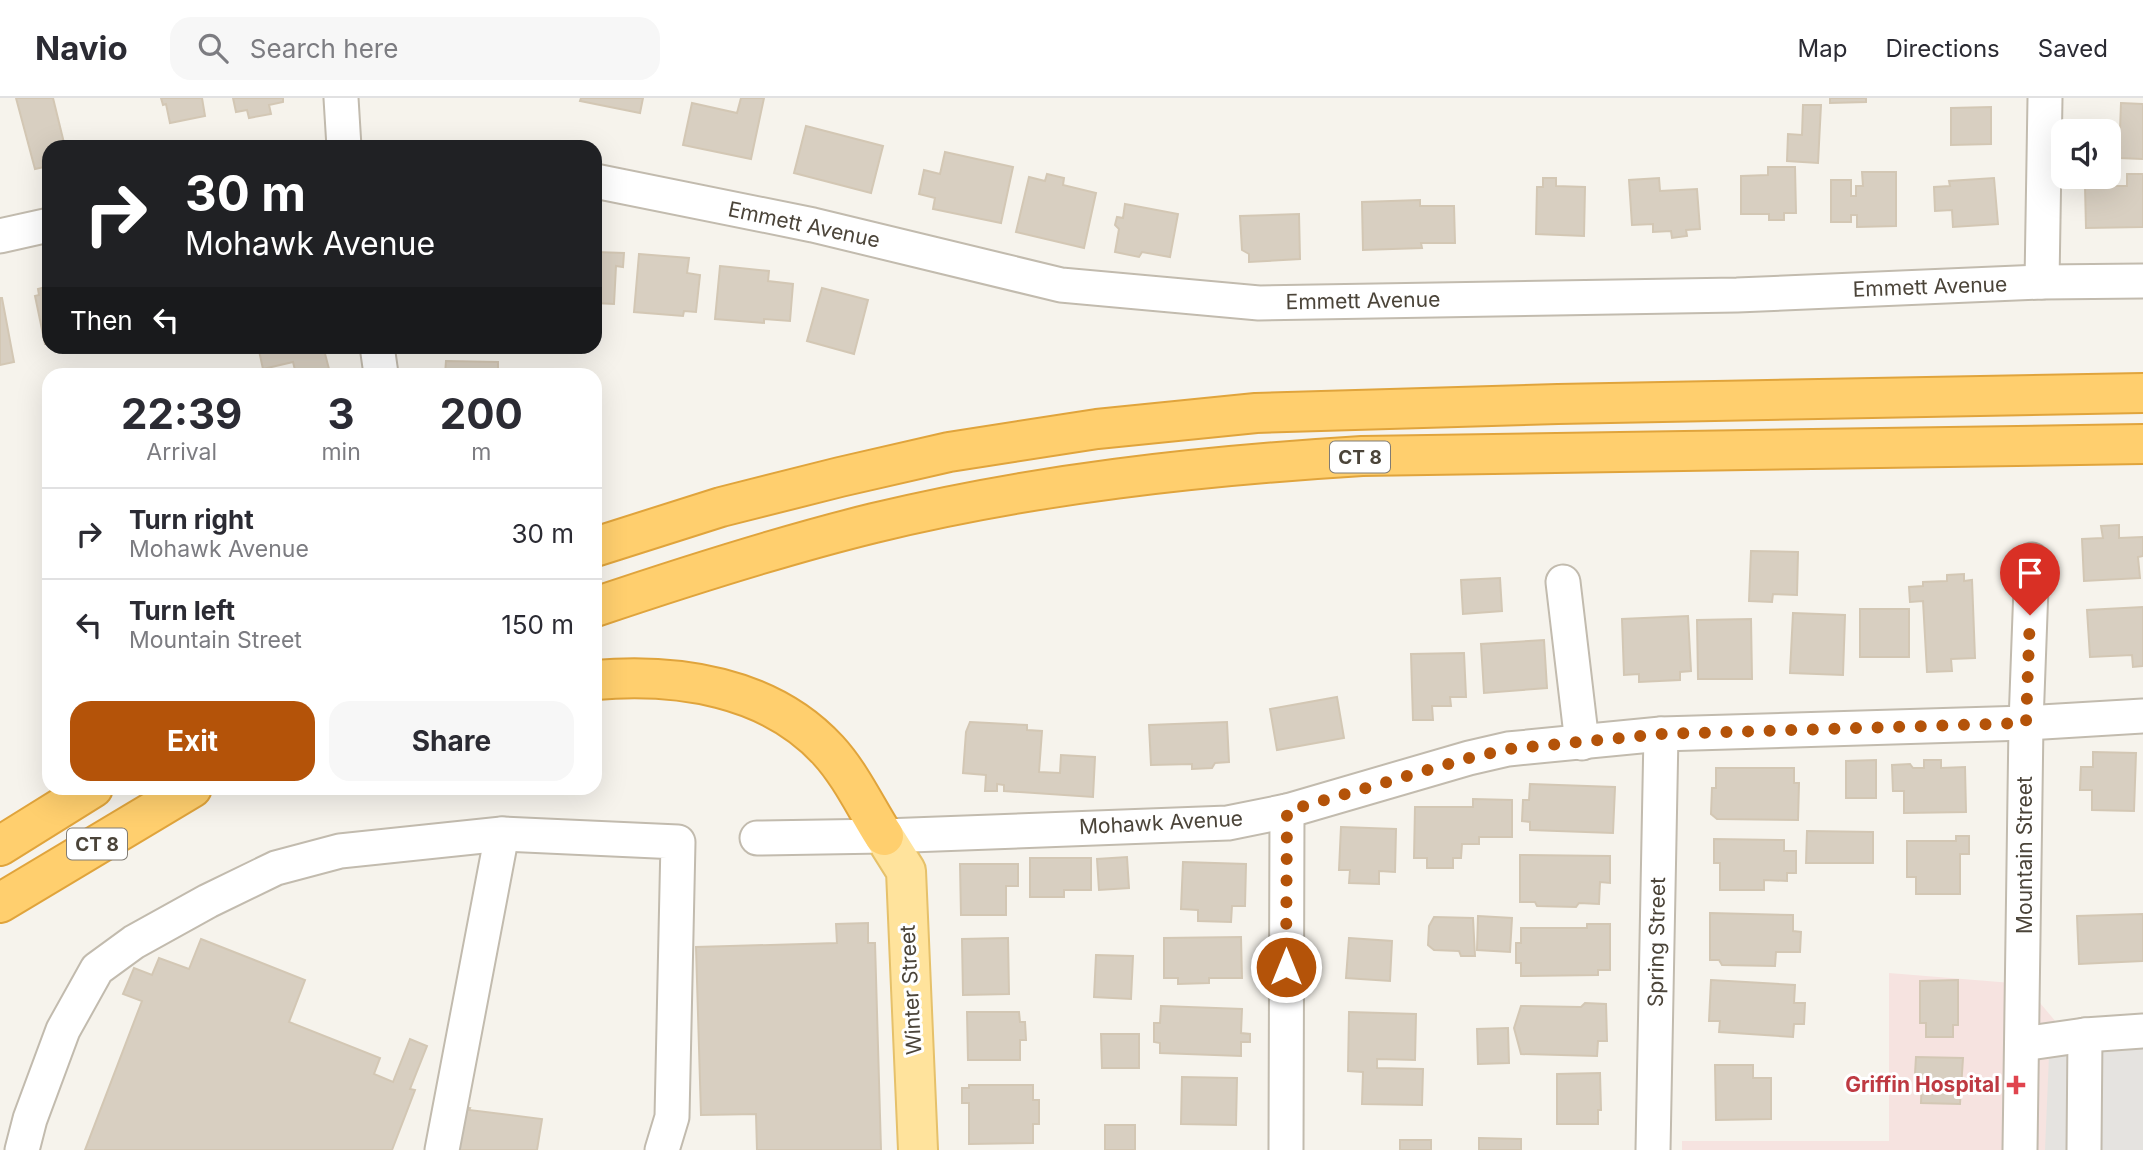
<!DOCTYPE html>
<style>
body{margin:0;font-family:Inter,sans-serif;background:#f7f7f7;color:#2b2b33;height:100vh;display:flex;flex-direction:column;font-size:26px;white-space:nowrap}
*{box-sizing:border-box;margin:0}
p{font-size:23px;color:#7c7c81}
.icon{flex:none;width:38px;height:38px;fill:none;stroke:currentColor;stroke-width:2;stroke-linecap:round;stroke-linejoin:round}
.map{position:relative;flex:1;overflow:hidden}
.side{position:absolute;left:42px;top:270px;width:560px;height:427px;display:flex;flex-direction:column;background:#fff;border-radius:21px;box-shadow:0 7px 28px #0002}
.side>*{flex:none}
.top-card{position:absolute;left:42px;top:42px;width:560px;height:214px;border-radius:21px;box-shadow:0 7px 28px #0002;background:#202124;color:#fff;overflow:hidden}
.fabs{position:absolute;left:2051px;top:21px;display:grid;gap:14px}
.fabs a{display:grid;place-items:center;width:70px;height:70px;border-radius:14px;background:#fff;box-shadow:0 7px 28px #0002;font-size:35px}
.pin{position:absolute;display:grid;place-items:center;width:60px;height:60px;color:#fff;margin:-72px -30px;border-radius:50% 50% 50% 0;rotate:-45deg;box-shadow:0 0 7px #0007}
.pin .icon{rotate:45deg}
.me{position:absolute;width:77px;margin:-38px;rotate:0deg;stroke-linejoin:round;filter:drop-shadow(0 0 5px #0008)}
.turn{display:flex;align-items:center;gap:24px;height:147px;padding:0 28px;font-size:32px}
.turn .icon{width:91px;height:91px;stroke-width:2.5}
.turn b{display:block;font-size:49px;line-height:60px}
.then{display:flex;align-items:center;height:66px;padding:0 28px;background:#0003;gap:14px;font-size:26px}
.eta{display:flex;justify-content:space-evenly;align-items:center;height:119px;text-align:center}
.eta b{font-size:42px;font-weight:700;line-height:49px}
.button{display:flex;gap:14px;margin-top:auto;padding:14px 28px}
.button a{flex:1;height:80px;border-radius:21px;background:#b45309;color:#fff;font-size:28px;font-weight:700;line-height:80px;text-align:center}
.button a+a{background:#f7f7f7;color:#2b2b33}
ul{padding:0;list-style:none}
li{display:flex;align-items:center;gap:21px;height:91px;padding:0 28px;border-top:2px solid #e1e1e2}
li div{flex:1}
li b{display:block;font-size:26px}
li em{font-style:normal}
header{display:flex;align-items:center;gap:42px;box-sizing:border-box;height:98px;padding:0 35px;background:#fff;border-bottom:2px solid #e1e1e2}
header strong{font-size:33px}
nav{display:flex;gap:38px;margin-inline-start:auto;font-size:24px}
.search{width:490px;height:63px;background:#f7f7f7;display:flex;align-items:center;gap:18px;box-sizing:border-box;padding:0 24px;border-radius:21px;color:#7c7c81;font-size:26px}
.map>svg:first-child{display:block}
.medical{fill:#f6e3e0}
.parking{fill:#e5e3e0}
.building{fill:#d8cfc1;stroke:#d3c7b4;stroke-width:2}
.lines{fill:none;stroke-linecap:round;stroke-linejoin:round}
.minor-casing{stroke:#c2bbae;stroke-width:37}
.major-casing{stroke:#e6c16a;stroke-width:42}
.highway-casing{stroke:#e0a43c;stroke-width:42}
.minor{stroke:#fff;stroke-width:33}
.major{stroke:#ffe39c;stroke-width:38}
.highway{stroke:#ffcf6e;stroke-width:38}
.route{stroke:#b45309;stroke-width:12;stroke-dasharray:0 21.6}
.health-dot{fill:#e0444e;stroke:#fff;stroke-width:2.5}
.labels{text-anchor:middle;stroke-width:6;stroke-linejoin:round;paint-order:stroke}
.shield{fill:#fff;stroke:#817c74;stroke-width:2}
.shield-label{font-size:19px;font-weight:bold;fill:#4b4439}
.street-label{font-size:21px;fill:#4b4439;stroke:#fff}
.health-label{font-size:21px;font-weight:bold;fill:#be3a42;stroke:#fff;text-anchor:end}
</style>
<header>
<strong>Navio</strong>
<div class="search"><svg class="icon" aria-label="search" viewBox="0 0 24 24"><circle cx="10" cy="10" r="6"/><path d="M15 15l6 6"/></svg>Search here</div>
<nav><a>Map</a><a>Directions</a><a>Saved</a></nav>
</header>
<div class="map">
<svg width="2143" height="1052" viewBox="0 0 2143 1052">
<rect width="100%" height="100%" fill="#f6f3ec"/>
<polygon class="medical" points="1889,875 2024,886 2062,931 2143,1052 1682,1052 1682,1043 1889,1043"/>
<polygon class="parking" points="2143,920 2143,1052 2045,1052 2050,934"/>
<g class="building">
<polygon points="16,0 53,0 65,49 49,49 49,68 35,71"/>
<polygon points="161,0 202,0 205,18 170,25 166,6 163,7"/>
<polygon points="233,0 283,0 283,4 269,7 271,16 249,20 247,12 236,14"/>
<polygon points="581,0 643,0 640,15 580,3"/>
<polygon points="741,0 764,0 751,61 683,47 692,5 737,15"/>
<polygon points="1830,0 1866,0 1866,4 1830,5"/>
<polygon points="2121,5 2143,6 2143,61 2119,60"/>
<polygon points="1803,7 1821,7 1818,65 1787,63 1788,36 1802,37"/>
<polygon points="1991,9 1991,46 1951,47 1951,10"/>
<polygon points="806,28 883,48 871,95 794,75"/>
<polygon points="945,54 1013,69 1001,125 933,111 935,100 919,96 924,72 940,76"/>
<polygon points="1768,69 1795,69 1796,115 1784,115 1784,122 1769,122 1769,116 1741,116 1741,78 1768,77"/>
<polygon points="1862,74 1896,74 1896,128 1857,129 1857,117 1851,117 1851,124 1831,124 1831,82 1851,82 1851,98 1856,98 1856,88 1863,88"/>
<polygon points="1047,76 1064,80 1063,87 1096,95 1084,150 1016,134 1029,79 1045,83"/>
<polygon points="2127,76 2143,76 2143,129 2086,130 2085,88 2127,88"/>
<polygon points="1543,80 1556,80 1556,88 1585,89 1584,138 1536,136 1537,89 1543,89"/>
<polygon points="1659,80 1660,93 1697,91 1700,131 1686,132 1687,138 1672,140 1671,133 1653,134 1653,126 1632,127 1629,82"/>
<polygon points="1994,80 1998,126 1953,129 1952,112 1935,113 1934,89 1950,88 1949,83"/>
<polygon points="1420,102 1420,108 1454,108 1455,145 1421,145 1422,150 1363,152 1362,104"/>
<polygon points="1125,106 1178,116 1170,159 1142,154 1139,159 1115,154 1119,131 1115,127 1117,119 1123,120"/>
<polygon points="1299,116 1300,161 1249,164 1249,156 1242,152 1240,118"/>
<polygon points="595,154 624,155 623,169 616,168 614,206 595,205"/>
<polygon points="639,156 689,160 687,175 700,177 696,214 684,213 683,218 634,214"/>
<polygon points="720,168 769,173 768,183 793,186 790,223 764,221 764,225 715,221"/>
<polygon points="49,188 49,246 45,246 35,198 39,197 38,191"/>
<polygon points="822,190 868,202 854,256 807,243"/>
<polygon points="0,200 2,200 14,264 0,267"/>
<polygon points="258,248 323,248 329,271 308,276 296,276 293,264 263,271"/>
<polygon points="446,263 498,264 498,276 445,276"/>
<polygon points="2119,427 2119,440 2143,439 2143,458 2138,459 2140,480 2084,483 2082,441 2103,440 2101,428"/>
<polygon points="1751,453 1798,454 1797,497 1773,496 1772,504 1749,503"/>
<polygon points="1964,476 1964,483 1972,482 1975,560 1951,561 1952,573 1927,574 1923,503 1910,504 1909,489 1923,488 1923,484 1947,483 1947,477"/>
<polygon points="1500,480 1502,513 1463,516 1461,482"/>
<polygon points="2143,509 2143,568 2133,569 2132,557 2090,559 2087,512"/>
<rect x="1860" y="511" width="49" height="48"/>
<polygon points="1793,515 1845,517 1843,577 1790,575"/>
<polygon points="1688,518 1691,573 1680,574 1680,582 1639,584 1639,576 1624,577 1622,521"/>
<polygon points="1751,521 1752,581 1698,581 1697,522"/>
<polygon points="1544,542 1547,590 1484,595 1481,546"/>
<polygon points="1464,555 1466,599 1450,599 1451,608 1432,608 1433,622 1413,622 1411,556"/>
<polygon points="1337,599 1344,640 1277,652 1270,611"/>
<polygon points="970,624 1027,627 1027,632 1042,633 1039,674 1060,675 1061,657 1095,659 1093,699 1004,693 1004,687 997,686 997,693 985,693 986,677 963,675 966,634"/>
<polygon points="1227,624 1229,664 1215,665 1212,670 1192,671 1192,666 1151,667 1149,627"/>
<polygon points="2093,654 2136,655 2134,713 2092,712 2092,692 2080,692 2081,669 2093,669"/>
<polygon points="1876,662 1876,700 1846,700 1846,663"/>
<polygon points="1924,662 1941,662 1941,670 1965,669 1966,714 1904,715 1904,693 1893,693 1892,667 1910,666 1913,670 1924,670"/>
<polygon points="1716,670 1794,670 1794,685 1799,685 1798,722 1717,721 1711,716 1712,690 1716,690"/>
<polygon points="1530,686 1615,689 1613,735 1530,732 1530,724 1522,723 1523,702 1529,702"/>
<polygon points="1473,701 1512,702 1512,739 1479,739 1479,746 1462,746 1461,760 1453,760 1453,770 1427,770 1427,760 1414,760 1415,709 1473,709"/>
<polygon points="1341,729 1396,731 1395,774 1379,773 1379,786 1349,785 1350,772 1339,772"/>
<polygon points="1807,733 1873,734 1873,765 1806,765"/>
<polygon points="1956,738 1969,738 1969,756 1960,756 1960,796 1916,796 1916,779 1907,779 1907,743 1956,743"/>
<polygon points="1714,741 1784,742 1784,753 1796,753 1796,775 1787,775 1787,783 1764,782 1764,792 1720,792 1720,765 1714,765"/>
<polygon points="1520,757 1610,758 1610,785 1600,784 1599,806 1579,805 1576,809 1537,808 1535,804 1520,804"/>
<polygon points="1127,759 1129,790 1099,792 1097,761"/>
<polygon points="1030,760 1091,760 1091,792 1064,792 1064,799 1030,799"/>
<polygon points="1183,764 1246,766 1245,808 1232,808 1231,824 1198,823 1198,812 1181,811"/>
<polygon points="960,766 1018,766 1018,788 1006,788 1006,817 961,817"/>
<polygon points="1710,815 1793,817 1793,833 1801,834 1800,854 1776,854 1775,868 1722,867 1719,862 1710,862"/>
<polygon points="2143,816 2143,863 2079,866 2077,818"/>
<polygon points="1478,818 1512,820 1510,854 1477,852"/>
<polygon points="1434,819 1473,820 1475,858 1461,858 1459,853 1434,852 1428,847 1429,828"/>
<polygon points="868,825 868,845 875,845 881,1052 757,1052 756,1016 701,1017 696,849 837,845 836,826"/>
<polygon points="1587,826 1610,826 1610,872 1598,872 1598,877 1521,878 1521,865 1516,865 1516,845 1521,845 1521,830 1587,830"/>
<polygon points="1241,839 1242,880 1209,880 1209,885 1178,886 1178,880 1164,880 1164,840"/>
<polygon points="1008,840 1009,896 963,897 962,841"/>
<polygon points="1349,840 1392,843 1390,883 1346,880"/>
<polygon points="201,841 305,882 289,924 380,960 374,976 393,984 410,941 427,948 410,991 415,992 392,1052 85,1052 142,903 123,896 134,870 152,877 159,860 189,871"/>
<polygon points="1096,857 1133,858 1131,901 1094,899"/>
<polygon points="1711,882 1795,887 1794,905 1805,905 1804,926 1794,926 1793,939 1719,934 1720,923 1709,923"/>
<polygon points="1958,882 1958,927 1953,927 1953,939 1926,939 1926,925 1920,925 1920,883"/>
<polygon points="1585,905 1606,906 1607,943 1598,943 1597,958 1521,956 1514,930 1521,908 1581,909"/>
<polygon points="1161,908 1242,911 1241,935 1250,936 1250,944 1241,944 1241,958 1160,955 1160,945 1154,944 1154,925 1160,925"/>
<polygon points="967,914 1019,914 1020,924 1025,924 1026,942 1020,942 1020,962 968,962"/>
<polygon points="1349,914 1416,916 1415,962 1377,961 1377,970 1423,971 1422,1007 1362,1006 1363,974 1348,973"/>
<polygon points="1508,930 1509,965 1478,966 1477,931"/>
<polygon points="1101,936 1139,936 1139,970 1102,970"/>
<polygon points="1916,959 1963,960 1960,1006 1921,1005 1922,977 1915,976"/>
<polygon points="1715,967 1753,967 1753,980 1771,980 1771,1021 1716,1022"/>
<polygon points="1600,975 1601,1012 1598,1012 1598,1026 1557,1026 1557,976"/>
<polygon points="1182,979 1237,980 1236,1027 1181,1026"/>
<polygon points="969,987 1033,987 1033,1002 1039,1002 1039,1026 1033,1026 1033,1045 969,1046 969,1005 962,1005 962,990 969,990"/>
<polygon points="459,1009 470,1010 469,1012 542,1021 537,1052 453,1052"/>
<rect x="1105" y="1027" width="30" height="25"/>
<polygon points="1479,1040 1521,1041 1521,1052 1479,1052"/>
<rect x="1400" y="1042" width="31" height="10"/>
</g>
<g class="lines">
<defs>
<g id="minor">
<polyline points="341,0 344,49"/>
<polyline points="595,83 813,127 1061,187 1259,205 1737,197 2042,184 2143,183"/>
<polyline points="0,138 49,127"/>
<polyline points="2042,184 2045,0"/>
<polyline points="377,248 381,276"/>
<polyline points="1563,484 1582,645"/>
<polyline points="757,740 884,738 1228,725 1287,713 1469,660 1508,651 1661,636 2026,625 2143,618"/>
<polyline points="2022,946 2085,937 2143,933"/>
<polyline points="22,1052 30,1021 63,932 97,871 134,844 208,803 276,770 340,753 502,736 678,744 672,1019 662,1052"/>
<polyline points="442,1052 502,736"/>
<polyline points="1286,1052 1287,713"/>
<polyline points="1653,1052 1661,636"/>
<polyline points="2020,1052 2026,625 2032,462"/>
<polyline points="2084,1052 2085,937"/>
</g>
<polyline id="major" points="884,738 906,773 918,1052"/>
<g id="highway">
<polyline points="595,449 721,409 840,379 949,354 1097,331 1256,315 1558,306 2143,295"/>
<path d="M595 509C687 478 780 448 874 425 1034 386 1199 368 1362 358L2143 346"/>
<path d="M595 582C677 575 769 588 828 652 851 677 866 710 884 738"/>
<polyline points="0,748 93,690"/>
<polyline points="0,805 192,690"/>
</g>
</defs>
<use href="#minor" class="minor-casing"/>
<use href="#major" class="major-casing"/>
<use href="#highway" class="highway-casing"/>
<use href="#minor" class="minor"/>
<use href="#major" class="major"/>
<use href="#highway" class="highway"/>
</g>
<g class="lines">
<polyline class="route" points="1286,869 1287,713 1469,660 1508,651 1661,636 2026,625 2030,517"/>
</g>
<path class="health-dot" d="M2012.5 976.5h7v7h7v7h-7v7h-7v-7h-7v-7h7z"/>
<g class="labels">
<g class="shield">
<rect x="1330" y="343.5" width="60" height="31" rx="5"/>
<rect x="67" y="730.5" width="60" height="31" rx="5"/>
</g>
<g class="shield-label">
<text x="1360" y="366">CT 8</text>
<text x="97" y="753">CT 8</text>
</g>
<g class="street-label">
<text transform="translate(804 127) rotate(12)" y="7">Emmett Avenue</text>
<text transform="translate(1930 189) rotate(-2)" y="7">Emmett Avenue</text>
<text transform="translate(1363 203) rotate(-1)" y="7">Emmett Avenue</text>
<text transform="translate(1161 725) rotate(-3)" y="7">Mohawk Avenue</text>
<text transform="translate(2025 757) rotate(-90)" y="7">Mountain Street</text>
<text transform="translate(1657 844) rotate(-89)" y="7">Spring Street</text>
<text transform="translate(911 892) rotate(-93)" y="7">Winter Street</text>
</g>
<g class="health-label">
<text x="2000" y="994">Griffin Hospital</text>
</g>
</g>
</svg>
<div class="fabs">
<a><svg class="icon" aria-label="sound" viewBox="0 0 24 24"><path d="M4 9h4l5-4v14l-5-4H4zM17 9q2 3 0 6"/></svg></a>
</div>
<div class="pin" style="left:2030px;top:517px;background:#d93025"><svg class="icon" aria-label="arrive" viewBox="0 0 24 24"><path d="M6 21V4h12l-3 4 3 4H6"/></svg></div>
<svg class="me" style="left:1286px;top:869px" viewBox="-20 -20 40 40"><circle r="17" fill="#b45309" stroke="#fff" stroke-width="3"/><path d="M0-11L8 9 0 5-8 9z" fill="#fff"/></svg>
<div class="top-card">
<div class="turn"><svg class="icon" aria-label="right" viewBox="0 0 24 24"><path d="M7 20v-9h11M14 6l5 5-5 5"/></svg><div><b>30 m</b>Mohawk Avenue</div></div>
<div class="then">Then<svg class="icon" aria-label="left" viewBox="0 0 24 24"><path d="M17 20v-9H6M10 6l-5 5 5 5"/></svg></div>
</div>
<section class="side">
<div class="eta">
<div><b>22:39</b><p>Arrival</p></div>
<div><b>3</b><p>min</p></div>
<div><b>200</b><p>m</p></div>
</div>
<ul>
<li><svg class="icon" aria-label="right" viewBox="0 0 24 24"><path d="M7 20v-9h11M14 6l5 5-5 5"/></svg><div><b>Turn right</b><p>Mohawk Avenue</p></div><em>30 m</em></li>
<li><svg class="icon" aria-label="left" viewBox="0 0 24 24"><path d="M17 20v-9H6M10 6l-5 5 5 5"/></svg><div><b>Turn left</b><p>Mountain Street</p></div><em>150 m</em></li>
</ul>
<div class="button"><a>Exit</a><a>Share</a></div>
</section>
</div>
